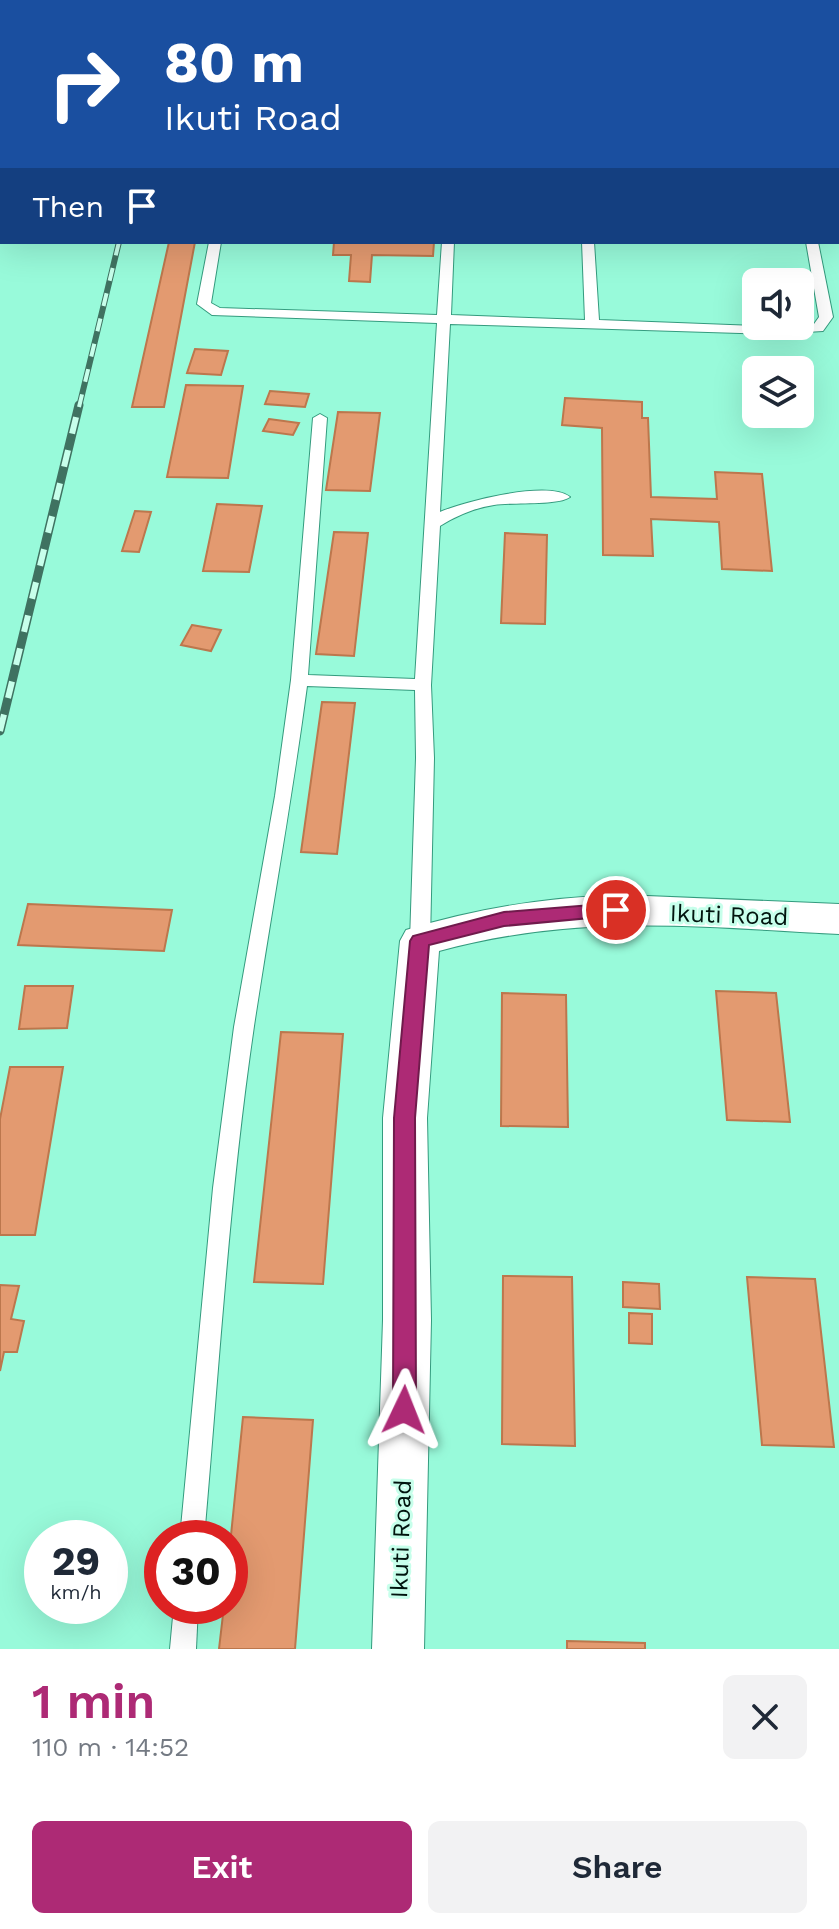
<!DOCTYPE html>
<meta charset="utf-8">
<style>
body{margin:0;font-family:"Work Sans",sans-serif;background:#f2f2f3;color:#1f2937;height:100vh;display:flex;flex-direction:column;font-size:30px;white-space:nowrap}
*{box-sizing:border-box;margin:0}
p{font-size:26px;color:#747a83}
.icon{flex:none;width:44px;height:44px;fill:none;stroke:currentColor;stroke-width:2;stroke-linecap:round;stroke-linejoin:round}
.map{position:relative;height:1649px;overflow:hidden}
.details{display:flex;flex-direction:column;background:#fff;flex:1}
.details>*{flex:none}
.hud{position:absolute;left:0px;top:0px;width:840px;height:244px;box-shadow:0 8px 32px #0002;background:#1a4fa0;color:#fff;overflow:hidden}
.buttons{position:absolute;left:742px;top:268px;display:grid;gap:16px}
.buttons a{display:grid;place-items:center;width:72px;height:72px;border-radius:12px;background:#fff;box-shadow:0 8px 32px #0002;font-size:40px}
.speed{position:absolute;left:24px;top:1520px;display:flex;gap:16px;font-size:40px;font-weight:700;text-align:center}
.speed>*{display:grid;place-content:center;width:104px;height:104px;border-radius:50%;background:#fff;box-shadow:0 8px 32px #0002;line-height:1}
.speed small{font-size:20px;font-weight:400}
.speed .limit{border:12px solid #d22;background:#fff;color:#111}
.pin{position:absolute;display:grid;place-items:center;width:68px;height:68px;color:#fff;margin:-34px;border:4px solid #fff;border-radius:50%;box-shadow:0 2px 8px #0007}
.me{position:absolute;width:88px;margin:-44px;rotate:2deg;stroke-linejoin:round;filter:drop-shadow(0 0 6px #0008)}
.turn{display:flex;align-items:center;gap:28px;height:168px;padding:0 32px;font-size:36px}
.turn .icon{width:104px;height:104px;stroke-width:2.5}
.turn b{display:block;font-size:56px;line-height:68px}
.then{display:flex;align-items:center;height:76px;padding:0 32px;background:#0003;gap:16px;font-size:30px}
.round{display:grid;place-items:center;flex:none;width:84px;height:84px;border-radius:12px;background:#f2f2f3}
.summary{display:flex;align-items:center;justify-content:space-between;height:136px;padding:0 32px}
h1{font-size:48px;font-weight:600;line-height:60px;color:#ad2a75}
.button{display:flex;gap:16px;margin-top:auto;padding:16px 32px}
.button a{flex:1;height:92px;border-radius:12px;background:#ad2a75;color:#fff;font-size:32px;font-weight:600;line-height:92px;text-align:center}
.button a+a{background:#f2f2f3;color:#1f2937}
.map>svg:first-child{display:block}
.building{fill:#e39a70;stroke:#bc774d;stroke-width:2}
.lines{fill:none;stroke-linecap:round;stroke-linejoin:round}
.lane-casing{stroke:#349b7e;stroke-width:2}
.street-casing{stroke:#349b7e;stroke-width:2}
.lane{fill:#fff;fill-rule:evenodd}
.street{fill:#fff;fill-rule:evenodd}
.rail-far1-casing{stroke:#3f7261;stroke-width:6}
.rail-casing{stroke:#3f7261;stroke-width:9}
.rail-far1{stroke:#c7ffeb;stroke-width:4;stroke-dasharray:13;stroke-linecap:butt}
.rail{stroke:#c7ffeb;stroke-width:6;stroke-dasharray:17;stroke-linecap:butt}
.route{fill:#ad2a75;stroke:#701b4c;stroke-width:2}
.labels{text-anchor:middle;stroke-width:6;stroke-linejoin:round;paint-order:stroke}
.street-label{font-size:24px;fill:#01140e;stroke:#c7ffeb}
</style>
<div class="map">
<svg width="839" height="1649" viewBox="0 0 839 1649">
<rect width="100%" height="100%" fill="#98fada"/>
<g class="building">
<polygon points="169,242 195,242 164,407 132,407"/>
<polygon points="334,242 434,242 433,256 372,255 370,282 349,281 351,255 333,255"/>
<polygon points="195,349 228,351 221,375 187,373"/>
<polygon points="186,385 243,386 228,478 167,477"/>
<polygon points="270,391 309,394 305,407 265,404"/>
<polygon points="565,398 642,402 642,418 648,418 651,497 717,499 715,472 762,474 772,571 722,569 719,522 651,519 653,556 603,555 602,428 562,425"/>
<polygon points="338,412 380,413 370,491 326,490"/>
<polygon points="269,419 299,423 293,435 263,431"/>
<polygon points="217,504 262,506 249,572 203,571"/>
<polygon points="135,511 151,512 139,552 122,551"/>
<polygon points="334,532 368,533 354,656 316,654"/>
<polygon points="505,533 547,535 545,624 501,623"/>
<polygon points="192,625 221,630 211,651 181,645"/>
<polygon points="322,702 355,703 337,854 301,852"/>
<polygon points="28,904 172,910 164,951 18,945"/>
<polygon points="25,986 73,986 67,1028 19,1029"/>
<polygon points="716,991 776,993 790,1122 727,1120"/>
<polygon points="502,993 566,995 568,1127 501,1126"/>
<polygon points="281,1032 343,1034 323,1284 254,1282"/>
<polygon points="10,1067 63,1067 35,1235 0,1235 0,1119"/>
<polygon points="503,1276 572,1277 575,1446 502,1444"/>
<polygon points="747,1277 815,1279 834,1447 762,1445"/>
<polygon points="623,1282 659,1284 660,1309 623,1307"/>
<polygon points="0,1285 19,1286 11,1319 24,1321 17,1352 4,1352 0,1371"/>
<polygon points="629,1313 652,1314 652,1344 629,1343"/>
<polygon points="243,1417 313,1420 295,1649 219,1649 224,1606 230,1606 230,1545"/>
<polygon points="567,1641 645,1643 645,1649 567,1649"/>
</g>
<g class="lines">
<defs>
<g id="lane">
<rect x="838" y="149" width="1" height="8"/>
<path d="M209 242H221L211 303 220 308 437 315 442 242H454L451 315 585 320 582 242H594L599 320 756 326 814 324 819 317 806 242H818L833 317 823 331 773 334 450 324 440 512C465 501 549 480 570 497 558 506 512 502 494 505 474 508 456 516 440 526L431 685 434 758 430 941 427 946H413L410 941 416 758 415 690 307 686C292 800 271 913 254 1026 229 1196 219 1368 204 1538H180L213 1188 234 1027 275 796 291 680 313 418 320 414 327 418 308 675 415 679 437 323 212 315 197 304Z"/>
<polygon points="174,1606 198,1606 196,1649 170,1649"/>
</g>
<path id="street" d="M623 895 839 904V934C698 927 578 913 439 951L427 1118 431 1320 424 1649H372L383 1320V1118L400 941 406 930C477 908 548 897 623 895Z"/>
</defs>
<use href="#lane" class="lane-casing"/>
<use href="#street" class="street-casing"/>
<use href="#lane" class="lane"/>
<use href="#street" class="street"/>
<defs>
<polyline id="rail-far1" points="79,407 119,242"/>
<polyline id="rail" points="0,731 79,405"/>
</defs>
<use href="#rail-far1" class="rail-far1-casing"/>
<use href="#rail" class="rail-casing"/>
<use href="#rail-far1" class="rail-far1"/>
<use href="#rail" class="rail"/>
</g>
<polygon class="route" points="616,903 625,910 622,915 504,926 429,945 415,1118 416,1410 412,1417 404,1420 396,1417 393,1410 394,1118 410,941 413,936 504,912"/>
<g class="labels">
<g class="street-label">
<text transform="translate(729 915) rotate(2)" y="8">Ikuti Road</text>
<text transform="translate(401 1539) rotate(-88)" y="8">Ikuti Road</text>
</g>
</g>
</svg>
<div class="buttons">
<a><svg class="icon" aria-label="sound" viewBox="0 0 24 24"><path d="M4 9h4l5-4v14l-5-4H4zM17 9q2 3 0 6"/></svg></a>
<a><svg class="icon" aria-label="layers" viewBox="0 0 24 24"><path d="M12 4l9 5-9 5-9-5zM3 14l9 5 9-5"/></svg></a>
</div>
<div class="speed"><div>29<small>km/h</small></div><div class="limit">30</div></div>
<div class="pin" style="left:616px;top:910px;background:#d93025"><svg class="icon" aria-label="arrive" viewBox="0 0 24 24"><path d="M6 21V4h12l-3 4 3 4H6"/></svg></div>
<svg class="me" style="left:404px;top:1410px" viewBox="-20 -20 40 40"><path d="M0-17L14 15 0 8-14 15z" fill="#ad2a75" stroke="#fff" stroke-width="4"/></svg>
<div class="hud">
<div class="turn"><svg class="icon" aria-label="right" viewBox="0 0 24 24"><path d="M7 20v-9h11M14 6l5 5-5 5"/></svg><div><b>80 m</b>Ikuti Road</div></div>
<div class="then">Then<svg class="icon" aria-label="arrive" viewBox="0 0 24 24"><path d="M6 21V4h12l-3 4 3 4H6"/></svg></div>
</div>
</div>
<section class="details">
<div class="summary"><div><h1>1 min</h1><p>110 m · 14:52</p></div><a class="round"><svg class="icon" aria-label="close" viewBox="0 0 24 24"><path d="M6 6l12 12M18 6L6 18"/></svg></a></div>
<div class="button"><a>Exit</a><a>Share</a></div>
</section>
